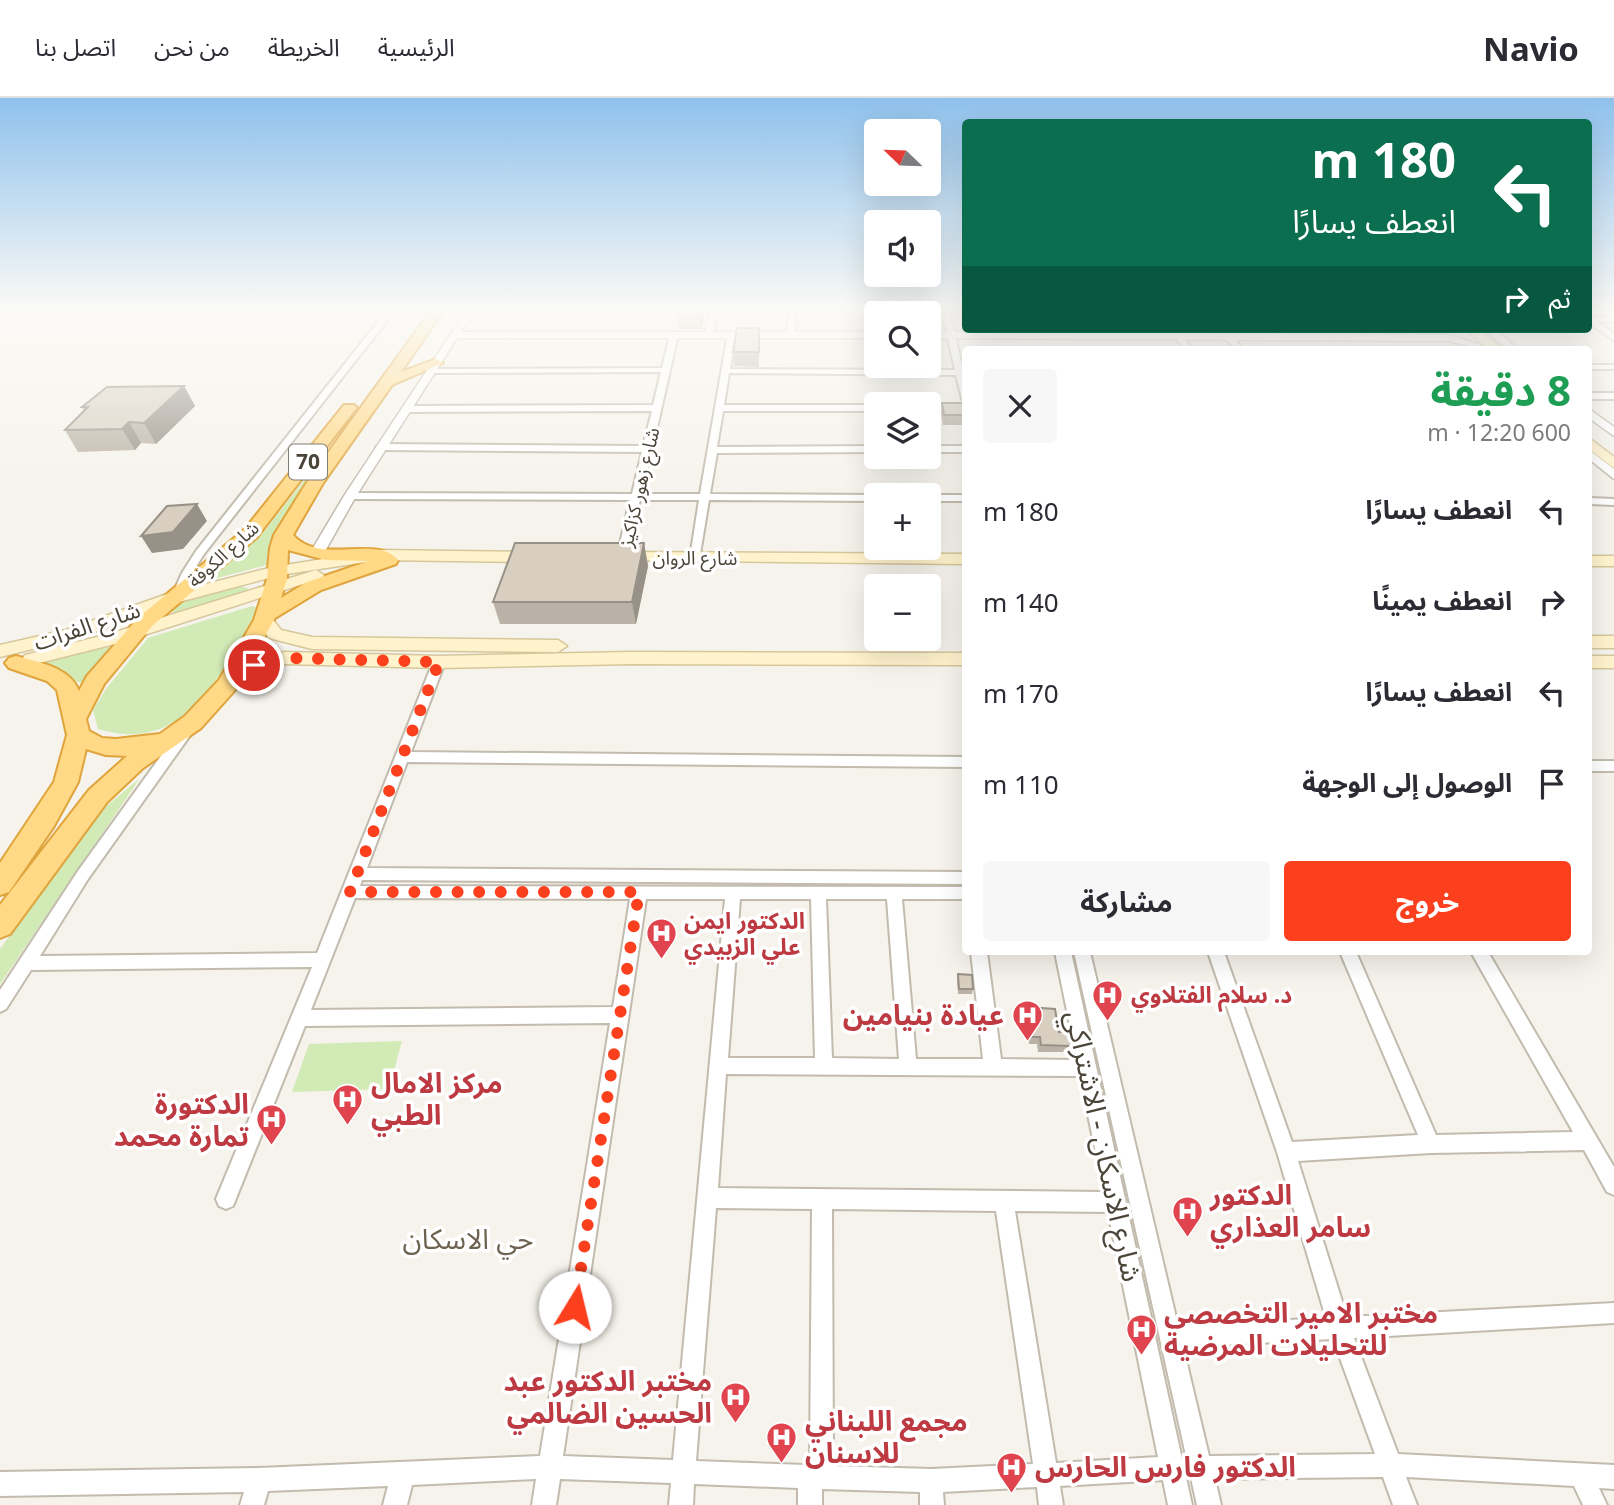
<!DOCTYPE html>
<html lang="ar">
<meta charset="utf-8">
<style>
body{margin:0;font-family:"Noto Sans","Noto Sans Arabic",sans-serif;background:#f7f7f7;color:#2b2b33;direction:rtl;height:100vh;display:flex;flex-direction:column;font-size:26px;white-space:nowrap}
*{box-sizing:border-box;margin:0}
p{font-size:23px;color:#7c7c81}
.icon{flex:none;width:38px;height:38px;fill:none;stroke:currentColor;stroke-width:2;stroke-linecap:round;stroke-linejoin:round}
.map{position:relative;flex:1;overflow:hidden;direction:ltr}
.side{position:absolute;left:962px;top:248px;width:630px;height:609px;display:flex;flex-direction:column;background:#fff;border-radius:7px;box-shadow:0 7px 28px #0002;direction:rtl}
.side>*{flex:none}
.top-card{position:absolute;left:962px;top:21px;width:630px;height:214px;border-radius:7px;box-shadow:0 7px 28px #0002;direction:rtl;background:#0b6e4f;color:#fff;overflow:hidden}
.needle{width:46px;rotate:293deg}
.controls{position:absolute;left:864px;top:21px;display:grid;gap:14px}
.controls a{display:grid;place-items:center;width:77px;height:77px;border-radius:7px;background:#fff;box-shadow:0 7px 28px #0002;font-size:35px}
.pin{position:absolute;display:grid;place-items:center;width:60px;height:60px;color:#fff;margin:-30px;border:4px solid #fff;border-radius:50%;box-shadow:0 2px 7px #0007}
.me{position:absolute;width:77px;margin:-38px;rotate:9deg;stroke-linejoin:round;filter:drop-shadow(0 0 5px #0008)}
.turn{display:flex;align-items:center;gap:24px;height:147px;padding:0 21px;font-size:32px}
.turn .icon{width:91px;height:91px;stroke-width:2.5}
.turn b{display:block;font-size:49px;line-height:60px}
.then{display:flex;align-items:center;height:66px;padding:0 21px;background:#0003;gap:14px;font-size:26px}
.round{display:grid;place-items:center;flex:none;width:74px;height:74px;border-radius:7px;background:#f7f7f7}
.overview{display:flex;align-items:center;justify-content:space-between;height:119px;padding:0 21px}
h1{font-size:42px;font-weight:700;line-height:52px;color:#1e9e55}
.cta{display:flex;gap:14px;margin-top:auto;padding:14px 21px}
.cta a{flex:1;height:80px;border-radius:7px;background:#fc3f1d;color:#fff;font-size:28px;font-weight:700;line-height:80px;text-align:center}
.cta a+a{background:#f7f7f7;color:#2b2b33}
ul{padding:0;list-style:none}
li{display:flex;align-items:center;gap:21px;height:91px;padding:0 21px}
li div{flex:1}
li b{display:block;font-size:26px}
li em{font-style:normal}
header{display:flex;align-items:center;gap:42px;box-sizing:border-box;height:98px;padding:0 35px;background:#fff;border-bottom:2px solid #e1e1e2}
header strong{font-size:33px}
nav{display:flex;gap:38px;margin-inline-start:auto;font-size:24px}
.map>svg:first-child{display:block}
.green{fill:#d2eab5}
.lines{fill:none;stroke-linecap:round;stroke-linejoin:round}
.minor-casing{stroke:#c2bbae;stroke-width:4}
.tertiary-casing{stroke:#c2bbae;stroke-width:3}
.secondary-casing{stroke:#d6c79b;stroke-width:3}
.trunk-casing{stroke:#e0a43c;stroke-width:4}
.minor{fill:#fff;fill-rule:evenodd}
.tertiary{fill:#fff;fill-rule:evenodd}
.secondary{fill:#fff3cd;fill-rule:evenodd}
.trunk{fill:#ffd985;fill-rule:evenodd}
.wall{fill:#bab2a6}
.shaded-wall{fill:#979187}
.building{fill:#d8cfc1;stroke:#979187;stroke-width:2}
.route{stroke:#fc3f1d;stroke-width:12;stroke-dasharray:0 21.6}
.labels{text-anchor:middle;stroke-width:7;stroke-linejoin:round;paint-order:stroke}
.far-street-label{font-size:19px;fill:#4b4439;stroke:#fff}
.shield{fill:#fff;stroke:#817c74;stroke-width:2}
.shield-label{font-size:21px;font-weight:bold;fill:#4b4439}
.street-label{font-size:23px;fill:#4b4439;stroke:#fff}
.health-label{font-size:23px;font-weight:bold;fill:#be3a42;stroke:#fff;text-anchor:start}
.near-health-label{font-size:28px;font-weight:bold;fill:#be3a42;stroke:#fff;text-anchor:start}
.near-street-label{font-size:28px;fill:#4b4439;stroke:#fff}
.near-neighbourhood-label{font-size:28px;fill:#6e6250;stroke:#fff}
</style>
<header>
<strong>Navio</strong>
<nav><a>الرئيسية</a><a>الخريطة</a><a>من نحن</a><a>اتصل بنا</a></nav>
</header>
<div class="map">
<svg width="1614" height="1407" viewBox="0 0 1614 1407">
<rect width="100%" height="100%" fill="#f6f3ec"/>
<g class="green">
<polygon points="323,358 331,358 274,465 195,486 263,435"/>
<polygon points="234,488 248,490 247,493 240,498 182,515 174,515 170,512 177,503"/>
<path d="M252 508 258 510C230 561 195 641 125 636 116 636 107 633 98 631L93 612 106 591 148 540Z"/>
<polygon points="110,549 81,585 33,566"/>
<polygon points="140,680 0,886 0,851 96,717"/>
<polygon points="402,943 389,991 292,994 309,946"/>
</g>
<g class="lines">
<defs>
<g id="minor">
<polygon points="389,210 397,210 204,456 192,475 183,497 175,497 173,495 182,475 196,453"/>
<polygon points="710,210 718,210 713,237 709,239 705,237"/>
<polygon points="789,210 796,210 795,237 791,239 787,237"/>
<polygon points="941,210 949,210 963,273 966,273 966,304 962,301 956,277 729,275 724,307 877,307 877,313 723,313 717,349 877,348 877,354 717,355 710,396 878,397 877,403 709,402 699,462 695,463 690,460 699,402 640,402 627,459 622,462 617,459 630,402 350,401 345,398 350,395 632,396 642,354 381,352 376,349 381,346 643,348 652,313 406,314 402,311 406,308 653,307 661,274 431,275 427,273 431,271 662,270 670,237 674,235 678,237 642,396 700,396 728,235 735,237 730,271 955,272"/>
<polygon points="1589,219 1614,219 1614,223 1598,224 1614,236 1614,242 1589,225"/>
<polygon points="1117,231 1125,231 1128,240 1122,240"/>
<polygon points="1197,231 1205,231 1210,238 1203,240"/>
<polygon points="1179,236 1182,236 1192,252 1184,252 1175,238"/>
<polygon points="1225,236 1231,236 1243,252 1235,252 1224,238"/>
<rect x="1589" y="267" width="25" height="4"/>
<rect x="1589" y="295" width="25" height="6"/>
<polygon points="929,307 959,307 963,310 959,313 929,313"/>
<rect x="929" y="348" width="37" height="6"/>
<rect x="929" y="397" width="37" height="6"/>
<polygon points="1589,400 1614,401 1614,407 1589,406"/>
<path d="M439 560 445 564 411 654 966 659V669L407 664 367 770 966 774V786L362 782 360 788 966 789V801H902L916 961H983L971 854H987L1001 961 1077 962 1055 854H1071L1192 1407H1168L1163 1382 1060 1388 1063 1407H1039L1037 1389 943 1394 944 1407H920V1394L822 1391V1407H798V1390L694 1386 693 1407H669L671 1385 560 1381 556 1407H532L536 1381 412 1387 407 1407H383L388 1388 268 1393 264 1407H240L244 1394 0 1398V1374L259 1370 540 1358 610 925 305 928 233 1108 226 1111 219 1108 216 1101 312 869 31 872 6 911 0 914V892L78 773 181 630H191L193 633 191 636 88 781 40 858 317 855 433 564ZM355 800 630 801 613 909 311 912ZM646 801H725L673 1362 563 1358ZM740 801H811L815 960H728ZM826 801H887L899 961 832 960ZM726 976 1080 978 1104 1094 718 1090ZM716 1110 812 1111 810 1366 807 1367 696 1363ZM832 1111 996 1113 1033 1366 931 1371 833 1368ZM1015 1113 1108 1114 1158 1359 1056 1365Z"/>
<rect x="1589" y="663" width="25" height="10"/>
<path d="M1074 854H1090L1178 1228 1326 1220 1277 1054 1208 854H1224L1292 1044 1418 1037 1340 854H1356L1436 1037 1573 1034 1471 854H1488L1614 1069V1097L1607 1094 1584 1052 1431 1055 1298 1063 1347 1219 1614 1205V1225L1354 1240 1398 1356 1614 1367V1391L1599 1390 1607 1407H1583L1574 1388 1406 1379 1417 1407H1393L1383 1379 1215 1381 1221 1407H1197ZM1333 1241 1375 1356 1209 1358 1183 1249Z"/>
</g>
<g id="tertiary">
<polygon points="468,210 477,210 461,234 877,234 877,240 457,240 356,398 324,455 317,459 312,458 310,455 344,398"/>
<polygon points="1484,231 1495,231 1519,252 1508,252"/>
<polygon points="929,234 1449,237 1481,247 1476,250 1449,243 929,240"/>
<polygon points="1589,311 1614,329 1614,338 1589,320"/>
<polygon points="1589,352 1614,371 1614,381 1589,361"/>
</g>
<g id="secondary">
<polygon points="1465,231 1478,231 1502,252 1489,252"/>
<polygon points="1589,340 1614,359 1614,370 1589,351"/>
<polygon points="379,452 538,454 546,459 538,464 379,462 280,477 179,504 77,540 0,559 0,547 66,532 167,496 273,469"/>
<polygon points="619,454 966,456 966,466 613,462 611,459 613,456"/>
<rect x="1589" y="458" width="25" height="10"/>
<polygon points="316,472 324,477 322,480 119,545 31,567 22,561 25,557 109,536"/>
<polygon points="264,517 270,518 281,532 312,539 558,542 567,548 558,554 312,551 269,540 255,522"/>
<rect x="1589" y="538" width="25" height="12"/>
<polygon points="286,554 439,558 632,554 966,555 966,567 632,566 439,570 286,566 273,567 235,581 226,575 229,571 265,557"/>
<rect x="1589" y="558" width="25" height="12"/>
</g>
<path id="trunk" d="M433 210H445L401 274 436 261 443 265 392 287 323 385 293 437C320 468 376 436 398 462L396 466 321 492 275 520 235 592 201 630 143 670 107 704 10 836 0 840V807L89 692 127 658 106 657 86 651 78 684 54 728 9 794 0 797V765L54 684 67 637 57 592 47 583 9 570 5 565 9 560 16 558C38 564 70 569 79 593L87 578 138 520 245 431 344 307H354L357 310 354 313 257 439 152 528 104 586 86 621 89 633 102 640 116 641 160 636 185 618 219 582 254 522 267 481 270 450 274 437 309 381ZM288 452 326 462 369 463 307 484 281 500 287 481Z"/>
</defs>
<use href="#minor" class="minor-casing"/>
<use href="#tertiary" class="tertiary-casing"/>
<use href="#secondary" class="secondary-casing"/>
<use href="#trunk" class="trunk-casing"/>
<use href="#minor" class="minor"/>
<use href="#tertiary" class="tertiary"/>
<use href="#secondary" class="secondary"/>
<use href="#trunk" class="trunk"/>
</g>
<g class="wall">
<polygon points="679,210 704,210 704,220 702,231 679,231 677,217"/>
<polygon points="759,230 759,269 734,268 733,254"/>
<polygon points="184,288 195,308 156,346 141,345 135,352 78,354 65,332 84,313 82,309"/>
<polygon points="942,305 966,315 965,327 943,327 941,316"/>
<polygon points="644,445 648,468 636,526 500,526 493,504"/>
<polygon points="958,876 973,891 972,896 958,896 957,881"/>
<polygon points="1028,909 1059,934 1071,948 1068,954 1038,954 1037,946 1029,946 1025,916"/>
</g>
<g class="shaded-wall">
<polygon points="703,210 704,210 704,220 702,231 701,217"/>
<polygon points="184,288 195,308 156,346 144,325"/>
<polygon points="129,324 141,345 135,352 122,331"/>
<polygon points="197,406 207,423 183,451 152,455 141,438"/>
<polygon points="644,445 648,468 636,526 632,504"/>
</g>
<g class="building">
<polygon points="679,210 703,210 701,217 677,217"/>
<polygon points="737,230 759,230 759,254 733,254"/>
<polygon points="184,288 144,325 129,324 122,331 65,332 88,309 82,309 107,289"/>
<polygon points="942,305 964,305 966,317 944,317"/>
<polygon points="197,406 173,434 141,438 167,408"/>
<polygon points="515,445 644,445 632,504 493,504"/>
<polygon points="958,876 972,877 973,891 959,891"/>
<polygon points="1028,909 1055,911 1059,934 1069,934 1071,948 1041,947 1040,939 1032,939"/>
</g>
<linearGradient id="sky" x2="0" y2="1"><stop stop-color="#8fc1ec"/><stop offset="0.52" stop-color="#fbfaf6"/><stop offset="1" stop-color="#fbfaf6" stop-opacity="0"/></linearGradient>
<rect width="1614" height="407" fill="url(#sky)"/>
<g class="lines">
<polyline class="route" points="254,567 286,560 439,564 350,794 639,794 575,1209"/>
</g>
<defs>
<symbol id="hospital-pin" viewBox="-11 -11 22 30"><path d="M0 17L-7.5 6A9.5 9.5 0 1 1 7.5 6Z" fill="#e0444e" stroke="#fff"/><path d="M-5-5h3v3.5h4V-5h3V5h-3V1.5h-4V5h-3Z" fill="#fff"/></symbol>
</defs>
<g fill-rule="evenodd">
<use href="#hospital-pin" x="644" y="818" width="35" height="47"/>
<use href="#hospital-pin" x="1090" y="880" width="35" height="47"/>
<use href="#hospital-pin" x="1010" y="900" width="35" height="47"/>
<use href="#hospital-pin" x="330" y="984" width="35" height="47"/>
<use href="#hospital-pin" x="254" y="1004" width="35" height="47"/>
<use href="#hospital-pin" x="1170" y="1096" width="35" height="47"/>
<use href="#hospital-pin" x="1124" y="1214" width="35" height="47"/>
<use href="#hospital-pin" x="718" y="1282" width="35" height="47"/>
<use href="#hospital-pin" x="764" y="1322" width="35" height="47"/>
<use href="#hospital-pin" x="994" y="1352" width="35" height="47"/>
</g>
<g class="labels">
<g class="far-street-label">
<text transform="translate(639 389) rotate(-77)" y="7">شارع زهور كزاكيز</text>
<text transform="translate(223 456) rotate(-42)" y="7">شارع الكوفة</text>
<text x="695" y="467">شارع الروان</text>
</g>
<rect class="shield" x="289" y="346.5" width="38" height="35" rx="5"/>
<g class="shield-label">
<text x="308" y="371">70</text>
</g>
<g class="street-label">
<text transform="translate(87 528) rotate(-18)" y="8">شارع الفرات</text>
</g>
<g class="health-label">
<text x="684" y="831">الدكتور ايمن<tspan x="684" dy="26">علي الزبيدي</tspan></text>
<text x="1131" y="905">د. سلام الفتلاوي</text>
</g>
<g class="near-health-label">
<text x="1004" y="927" text-anchor="end">عيادة بنيامين</text>
<text x="371" y="995">مركز الامال<tspan x="371" dy="32">الطبي</tspan></text>
<text x="249" y="1016" text-anchor="end">الدكتورة<tspan x="249" dy="32">تمارة محمد</tspan></text>
<text x="1210" y="1107">الدكتور<tspan x="1210" dy="32">سامر العذاري</tspan></text>
<text x="1164" y="1225">مختبر الامير التخصصي<tspan x="1164" dy="32">للتحليلات المرضية</tspan></text>
<text x="712" y="1293" text-anchor="end">مختبر الدكتور عبد<tspan x="712" dy="32">الحسين الضالمي</tspan></text>
<text x="805" y="1333">مجمع اللبناني<tspan x="805" dy="32">للاسنان</tspan></text>
<text x="1035" y="1379">الدكتور فارس الحارس</text>
</g>
<g class="near-street-label">
<text transform="translate(1104 1048) rotate(78)" y="10">شارع الاسكان - الاشتراكي</text>
</g>
<g class="near-neighbourhood-label">
<text x="468" y="1151">حي الاسكان</text>
</g>
</g>
</svg>
<div class="controls">
<a><svg class="needle" viewBox="-14 -14 28 28"><path d="M0-13l5 13h-10z" fill="#e53935"/><path d="M0 13l5-13h-10z" fill="#7c7c81"/></svg></a>
<a><svg class="icon" aria-label="sound" viewBox="0 0 24 24"><path d="M4 9h4l5-4v14l-5-4H4zM17 9q2 3 0 6"/></svg></a>
<a><svg class="icon" aria-label="search" viewBox="0 0 24 24"><circle cx="10" cy="10" r="6"/><path d="M15 15l6 6"/></svg></a>
<a><svg class="icon" aria-label="layers" viewBox="0 0 24 24"><path d="M12 4l9 5-9 5-9-5zM3 14l9 5 9-5"/></svg></a>
<a>+</a>
<a>−</a>
</div>
<div class="pin" style="left:254px;top:567px;background:#d93025"><svg class="icon" aria-label="arrive" viewBox="0 0 24 24"><path d="M6 21V4h12l-3 4 3 4H6"/></svg></div>
<svg class="me" style="left:575px;top:1209px" viewBox="-20 -20 40 40"><circle r="19" fill="#fff"/><path d="M0-13L10 11 0 6-10 11z" fill="#fc3f1d"/></svg>
<div class="top-card">
<div class="turn"><svg class="icon" aria-label="left" viewBox="0 0 24 24"><path d="M17 20v-9H6M10 6l-5 5 5 5"/></svg><div><b>180 m</b>انعطف يسارًا</div></div>
<div class="then">ثم<svg class="icon" aria-label="right" viewBox="0 0 24 24"><path d="M7 20v-9h11M14 6l5 5-5 5"/></svg></div>
</div>
<section class="side">
<div class="overview"><div><h1>8 دقيقة</h1><p>600 m · 12:20</p></div><a class="round"><svg class="icon" aria-label="close" viewBox="0 0 24 24"><path d="M6 6l12 12M18 6L6 18"/></svg></a></div>
<ul>
<li><svg class="icon" aria-label="left" viewBox="0 0 24 24"><path d="M17 20v-9H6M10 6l-5 5 5 5"/></svg><div><b>انعطف يسارًا</b></div><em>180 m</em></li>
<li><svg class="icon" aria-label="right" viewBox="0 0 24 24"><path d="M7 20v-9h11M14 6l5 5-5 5"/></svg><div><b>انعطف يمينًا</b></div><em>140 m</em></li>
<li><svg class="icon" aria-label="left" viewBox="0 0 24 24"><path d="M17 20v-9H6M10 6l-5 5 5 5"/></svg><div><b>انعطف يسارًا</b></div><em>170 m</em></li>
<li><svg class="icon" aria-label="arrive" viewBox="0 0 24 24"><path d="M6 21V4h12l-3 4 3 4H6"/></svg><div><b>الوصول إلى الوجهة</b></div><em>110 m</em></li>
</ul>
<div class="cta"><a>خروج</a><a>مشاركة</a></div>
</section>
</div>
